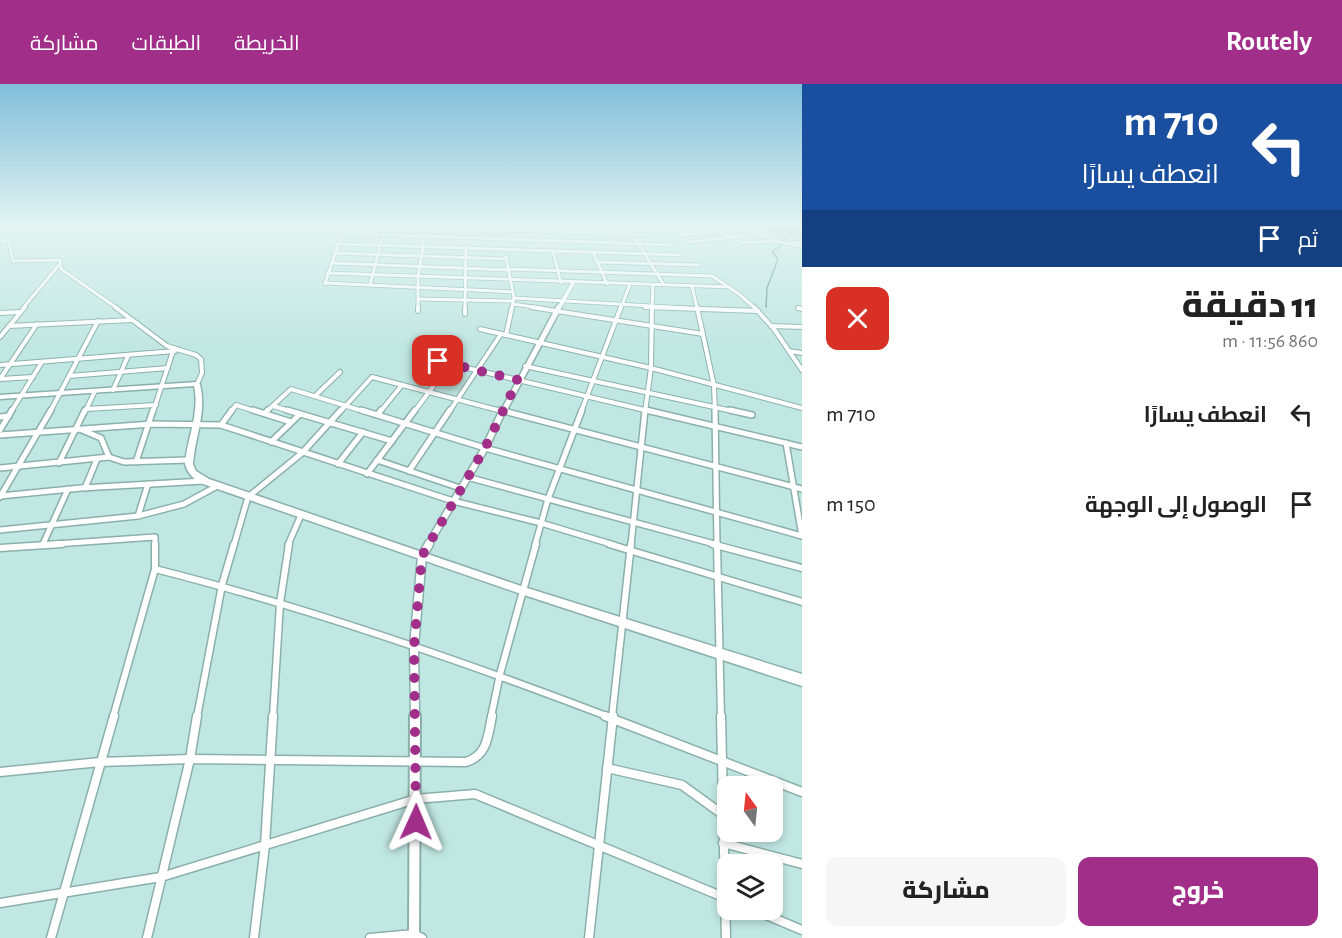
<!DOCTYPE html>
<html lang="ar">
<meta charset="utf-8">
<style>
body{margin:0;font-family:"Alegreya Sans",Cairo,sans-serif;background:#f6f6f6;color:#222;direction:rtl;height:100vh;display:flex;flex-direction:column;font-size:22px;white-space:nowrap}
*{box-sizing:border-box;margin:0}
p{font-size:20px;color:#767676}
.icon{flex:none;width:33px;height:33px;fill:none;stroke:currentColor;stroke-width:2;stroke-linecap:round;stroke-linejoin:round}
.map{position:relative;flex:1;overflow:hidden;direction:ltr}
.details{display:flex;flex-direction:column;background:#fff;width:540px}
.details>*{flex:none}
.top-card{background:#1a4fa0;color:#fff;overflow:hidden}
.needle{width:39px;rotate:345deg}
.controls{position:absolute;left:717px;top:692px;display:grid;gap:12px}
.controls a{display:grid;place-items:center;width:66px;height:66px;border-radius:12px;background:#fff;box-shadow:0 3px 9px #0003;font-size:30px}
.pin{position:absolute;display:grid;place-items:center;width:51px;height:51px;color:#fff;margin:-26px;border-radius:12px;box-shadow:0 3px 9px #0006}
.me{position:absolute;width:66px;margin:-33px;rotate:1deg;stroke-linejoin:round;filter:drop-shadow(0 0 4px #0008)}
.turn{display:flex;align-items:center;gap:21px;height:126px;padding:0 24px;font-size:27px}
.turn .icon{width:78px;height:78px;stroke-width:2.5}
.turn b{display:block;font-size:42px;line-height:51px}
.then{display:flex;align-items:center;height:57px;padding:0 24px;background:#0003;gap:12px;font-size:22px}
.round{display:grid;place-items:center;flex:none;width:63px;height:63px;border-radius:12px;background:#f6f6f6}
.head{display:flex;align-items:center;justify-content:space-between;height:102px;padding:0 24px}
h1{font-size:36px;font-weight:800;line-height:45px}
.action{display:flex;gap:12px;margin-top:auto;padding:12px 24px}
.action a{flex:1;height:69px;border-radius:12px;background:#a12f8a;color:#fff;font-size:24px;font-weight:800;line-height:69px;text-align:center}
.action a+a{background:#f6f6f6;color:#222}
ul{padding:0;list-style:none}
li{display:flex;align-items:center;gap:18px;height:90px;padding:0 24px}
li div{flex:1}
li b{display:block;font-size:22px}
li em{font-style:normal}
header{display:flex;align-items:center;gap:36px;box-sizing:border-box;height:84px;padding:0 30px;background:#a12f8a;color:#fff}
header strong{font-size:28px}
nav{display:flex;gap:33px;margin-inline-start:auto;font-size:21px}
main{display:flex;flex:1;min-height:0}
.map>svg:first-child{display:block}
.green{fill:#d0a7c4}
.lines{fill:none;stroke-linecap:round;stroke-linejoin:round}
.stream{stroke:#629791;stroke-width:1.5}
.minor-far4-casing{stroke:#8bb0ab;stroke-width:4.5}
.minor-far3-casing{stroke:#8bb0ab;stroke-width:6}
.minor-far2-casing{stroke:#8bb0ab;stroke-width:8}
.minor-far1-casing{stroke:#8bb0ab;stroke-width:9}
.minor-casing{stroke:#8bb0ab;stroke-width:11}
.tertiary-far4-casing{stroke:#8bb0ab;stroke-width:5}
.tertiary-far3-casing{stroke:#8bb0ab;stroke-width:8}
.tertiary-far2-casing{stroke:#8bb0ab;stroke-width:9}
.tertiary-far1-casing{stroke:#8bb0ab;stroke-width:11}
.tertiary-casing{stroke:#8bb0ab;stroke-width:14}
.trunk-casing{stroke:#8bb0ab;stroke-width:3}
.minor-far4{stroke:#fff;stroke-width:3}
.minor-far3{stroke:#fff;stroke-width:4}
.minor-far2{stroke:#fff;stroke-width:5}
.minor-far1{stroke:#fff;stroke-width:6}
.minor{stroke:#fff;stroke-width:8}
.tertiary-far4{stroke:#fff;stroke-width:4}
.tertiary-far3{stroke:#fff;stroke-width:5}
.tertiary-far2{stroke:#fff;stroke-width:6}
.tertiary-far1{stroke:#fff;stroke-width:8}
.tertiary{stroke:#fff;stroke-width:10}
.trunk{fill:#fff;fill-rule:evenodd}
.route{stroke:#a12f8a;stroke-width:10;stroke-dasharray:0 18}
</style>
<header>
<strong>Routely</strong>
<nav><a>الخريطة</a><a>الطبقات</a><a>مشاركة</a></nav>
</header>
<main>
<section class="details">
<div class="top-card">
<div class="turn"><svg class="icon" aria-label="left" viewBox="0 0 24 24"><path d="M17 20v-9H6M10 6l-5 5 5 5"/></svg><div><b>710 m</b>انعطف يسارًا</div></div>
<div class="then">ثم<svg class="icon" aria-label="arrive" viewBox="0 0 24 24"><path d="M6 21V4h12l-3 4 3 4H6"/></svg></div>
</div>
<div class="head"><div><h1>11 دقيقة</h1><p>860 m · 11:56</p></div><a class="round" style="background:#d93025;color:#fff"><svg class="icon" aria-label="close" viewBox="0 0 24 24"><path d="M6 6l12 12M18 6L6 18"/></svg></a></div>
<ul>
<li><svg class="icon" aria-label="left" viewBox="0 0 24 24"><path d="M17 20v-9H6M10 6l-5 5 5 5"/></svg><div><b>انعطف يسارًا</b></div><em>710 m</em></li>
<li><svg class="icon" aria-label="arrive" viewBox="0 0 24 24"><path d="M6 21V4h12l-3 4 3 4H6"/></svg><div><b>الوصول إلى الوجهة</b></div><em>150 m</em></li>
</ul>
<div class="action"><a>خروج</a><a>مشاركة</a></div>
</section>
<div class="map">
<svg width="802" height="854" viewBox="0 0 802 854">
<rect width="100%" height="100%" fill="#c1e7e2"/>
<polygon class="green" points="758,143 802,143 802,154 782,153"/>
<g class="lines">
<polyline class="stream" points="766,223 767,204 778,175 772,168 784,159 784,155 797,143"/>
<defs>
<g id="minor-far4">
<polyline points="424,143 652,151"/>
<polyline points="628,143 664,201"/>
<polyline points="713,143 743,159 774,157"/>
<polyline points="749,143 774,157 802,162"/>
<polyline points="311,148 314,143"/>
<polyline points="341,149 671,161"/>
<polyline points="679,151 749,144"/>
<polyline points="0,156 9,158 13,177 60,176 61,185 117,224"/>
<polyline points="689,158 761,150"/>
<polyline points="791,159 802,158"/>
<polyline points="338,160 681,171"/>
<polyline points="553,167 561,199"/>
<polyline points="593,168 607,200"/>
<polyline points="334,169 506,175"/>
<polyline points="506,173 514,214 512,224"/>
<polyline points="597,178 699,181"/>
<polyline points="331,179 509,186"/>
<polyline points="508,185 712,192 739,210 755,224"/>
<polyline points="327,189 730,203"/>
<polyline points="325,199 513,208"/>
<polyline points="325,200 344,143"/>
<polyline points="370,201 383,151"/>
<polyline points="692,202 697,224"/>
<polyline points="514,214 686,224"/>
<polyline points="418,215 513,217"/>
<polyline points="513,220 541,224"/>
<polyline points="23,224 59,181"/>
<polyline points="418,224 418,193 425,151"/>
<polyline points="465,224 466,162"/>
<polyline points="621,224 630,200"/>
<polyline points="652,224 653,201"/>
</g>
<g id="minor-far3">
<polyline points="115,223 167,262 196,271 201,275 202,289 197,300"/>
<polyline points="418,223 418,227"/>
<polyline points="531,223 703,250"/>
<polyline points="645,223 758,227"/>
<polyline points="697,223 714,302 715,328"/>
<polyline points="754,223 774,245 802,286"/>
<polyline points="798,224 802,225"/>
<polyline points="0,229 20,228"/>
<polyline points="465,230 465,223"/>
<polyline points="9,242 133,236"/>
<polyline points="771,242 802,243"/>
<polyline points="480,245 651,284 802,324"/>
<polyline points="506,251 512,223"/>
<polyline points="0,253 25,223"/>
<polyline points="789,267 802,269"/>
<polyline points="425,274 653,328"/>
<polyline points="0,281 175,267"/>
<polyline points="525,282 737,328"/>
<polyline points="69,292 168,284"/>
<polyline points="0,295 37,240"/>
<polyline points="0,295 33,293"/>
<polyline points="113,306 128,272"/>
<polyline points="315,312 340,288"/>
<polyline points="273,322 293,328"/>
<polyline points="86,325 156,321"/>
<polyline points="11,328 42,278"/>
<polyline points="50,328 98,237"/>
<polyline points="85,328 95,307"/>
<polyline points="153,328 173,267"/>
<polyline points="231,328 236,321 258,328"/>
<polyline points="266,328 291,305 366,328"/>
<polyline points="340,328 372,293 505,328"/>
<polyline points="380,328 402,301"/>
<polyline points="414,328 450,280"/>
<polyline points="449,328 501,250"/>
<polyline points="581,328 621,223"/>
<polyline points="645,328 651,284 652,223"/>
</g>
<g id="minor-far2">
<polyline points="253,326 291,338"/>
<polyline points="287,326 392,357"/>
<polyline points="361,326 485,364 802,452"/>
<polyline points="500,326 802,405"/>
<polyline points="646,326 802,363"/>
<polyline points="715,326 717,461"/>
<polyline points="730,326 752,331"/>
<polyline points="265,329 268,326"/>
<polyline points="378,330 381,326"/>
<polyline points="0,333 9,332"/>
<polyline points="221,341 232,326"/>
<polyline points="0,346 12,326"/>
<polyline points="82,346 101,354 109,373 124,378 188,376"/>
<polyline points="0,351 152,340 221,341 453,417 541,439 614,461"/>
<polyline points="271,358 300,330"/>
<polyline points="786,359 802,452"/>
<polyline points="377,376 460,404"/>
<polyline points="136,378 153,326"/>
<polyline points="59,379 85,326"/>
<polyline points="338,380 363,348"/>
<polyline points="0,384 109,373"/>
<polyline points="409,387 450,326"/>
<polyline points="367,390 415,326"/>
<polyline points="467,393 718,461"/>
<polyline points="85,404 97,375"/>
<polyline points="0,412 81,404 204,397"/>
<polyline points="0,413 51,326"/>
<polyline points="138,432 148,400"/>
<polyline points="0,446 138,432 184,420 217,402"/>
<polyline points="43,460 68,405"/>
<polyline points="41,461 155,453 155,461"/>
<polyline points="234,461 248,413 302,369 341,326"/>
<polyline points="288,461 301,431"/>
<polyline points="535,461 548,415 582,326"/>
<polyline points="631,461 645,326"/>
</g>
<g id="minor-far1">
<polyline points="609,460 802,518"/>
<polyline points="712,460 802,484"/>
<polyline points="717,460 721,633"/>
<polyline points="0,464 62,460"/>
<path d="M155 485C310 524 460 576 609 633"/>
<polyline points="113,633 155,485 155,460"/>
<polyline points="197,633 222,501 234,460"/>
<polyline points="273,633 280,519 289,460"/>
<polyline points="491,633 500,590 536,460"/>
<polyline points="612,633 631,460"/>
</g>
<g id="minor">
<polyline points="605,632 802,708"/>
<polyline points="721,632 726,854"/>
<polyline points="607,684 682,701 722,730"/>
<path d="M0 688 100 678 190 675 466 678C488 671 488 651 492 632"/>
<polyline points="723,759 802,780"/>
<polyline points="0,819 161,793 416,715 475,710 728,815"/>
<polyline points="752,825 802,846"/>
<polyline points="51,854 114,632"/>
<polyline points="147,854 190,675 197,632"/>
<polyline points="254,854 265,761 273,632"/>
<polyline points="370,854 414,850 422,854"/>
<polyline points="589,854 613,632"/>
</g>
<polyline id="tertiary-far4" points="559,224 573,199"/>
<polyline id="tertiary-far3" points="503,328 559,223"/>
<polyline id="tertiary-far2" points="428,461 485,364 503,326"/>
<polyline id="tertiary-far1" points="415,633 414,562 422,472 429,460"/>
<polyline id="tertiary" points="414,854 415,632"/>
<path id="trunk" d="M197 298 200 300C207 329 195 352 193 380L196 387 209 395 524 503 802 590V602L524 511 203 400C194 395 188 391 185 380 187 354 200 329 194 302L0 315V311Z"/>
</defs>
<use href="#minor-far4" class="minor-far4-casing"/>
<use href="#minor-far3" class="minor-far3-casing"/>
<use href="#minor-far2" class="minor-far2-casing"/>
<use href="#minor-far1" class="minor-far1-casing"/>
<use href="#minor" class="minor-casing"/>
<use href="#tertiary-far4" class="tertiary-far4-casing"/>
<use href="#tertiary-far3" class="tertiary-far3-casing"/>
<use href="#tertiary-far2" class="tertiary-far2-casing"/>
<use href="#tertiary-far1" class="tertiary-far1-casing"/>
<use href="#tertiary" class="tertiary-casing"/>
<use href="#trunk" class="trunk-casing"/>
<use href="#minor-far4" class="minor-far4"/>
<use href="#minor-far3" class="minor-far3"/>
<use href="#minor-far2" class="minor-far2"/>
<use href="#minor-far1" class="minor-far1"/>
<use href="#minor" class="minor"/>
<use href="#tertiary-far4" class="tertiary-far4"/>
<use href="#tertiary-far3" class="tertiary-far3"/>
<use href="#tertiary-far2" class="tertiary-far2"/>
<use href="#tertiary-far1" class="tertiary-far1"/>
<use href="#tertiary" class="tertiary"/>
<use href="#trunk" class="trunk"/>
</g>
<linearGradient id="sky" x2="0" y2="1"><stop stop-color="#81beda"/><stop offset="0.54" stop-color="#e3f4f2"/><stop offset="1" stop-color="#e3f4f2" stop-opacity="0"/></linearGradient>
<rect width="802" height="263" fill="url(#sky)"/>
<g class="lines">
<polyline class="route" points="416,738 414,562 422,472 485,364 518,296 438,277"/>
</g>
</svg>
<div class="controls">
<a><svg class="needle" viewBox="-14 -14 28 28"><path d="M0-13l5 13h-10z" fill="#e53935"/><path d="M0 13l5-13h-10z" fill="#767676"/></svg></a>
<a><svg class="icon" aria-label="layers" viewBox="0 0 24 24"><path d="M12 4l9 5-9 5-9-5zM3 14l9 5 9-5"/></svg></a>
</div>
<div class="pin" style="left:438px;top:277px;background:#d93025"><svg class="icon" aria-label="arrive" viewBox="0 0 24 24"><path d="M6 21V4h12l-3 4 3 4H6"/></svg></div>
<svg class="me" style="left:416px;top:738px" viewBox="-20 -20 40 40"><path d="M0-17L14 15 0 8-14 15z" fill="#a12f8a" stroke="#fff" stroke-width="4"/></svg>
</div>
</main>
